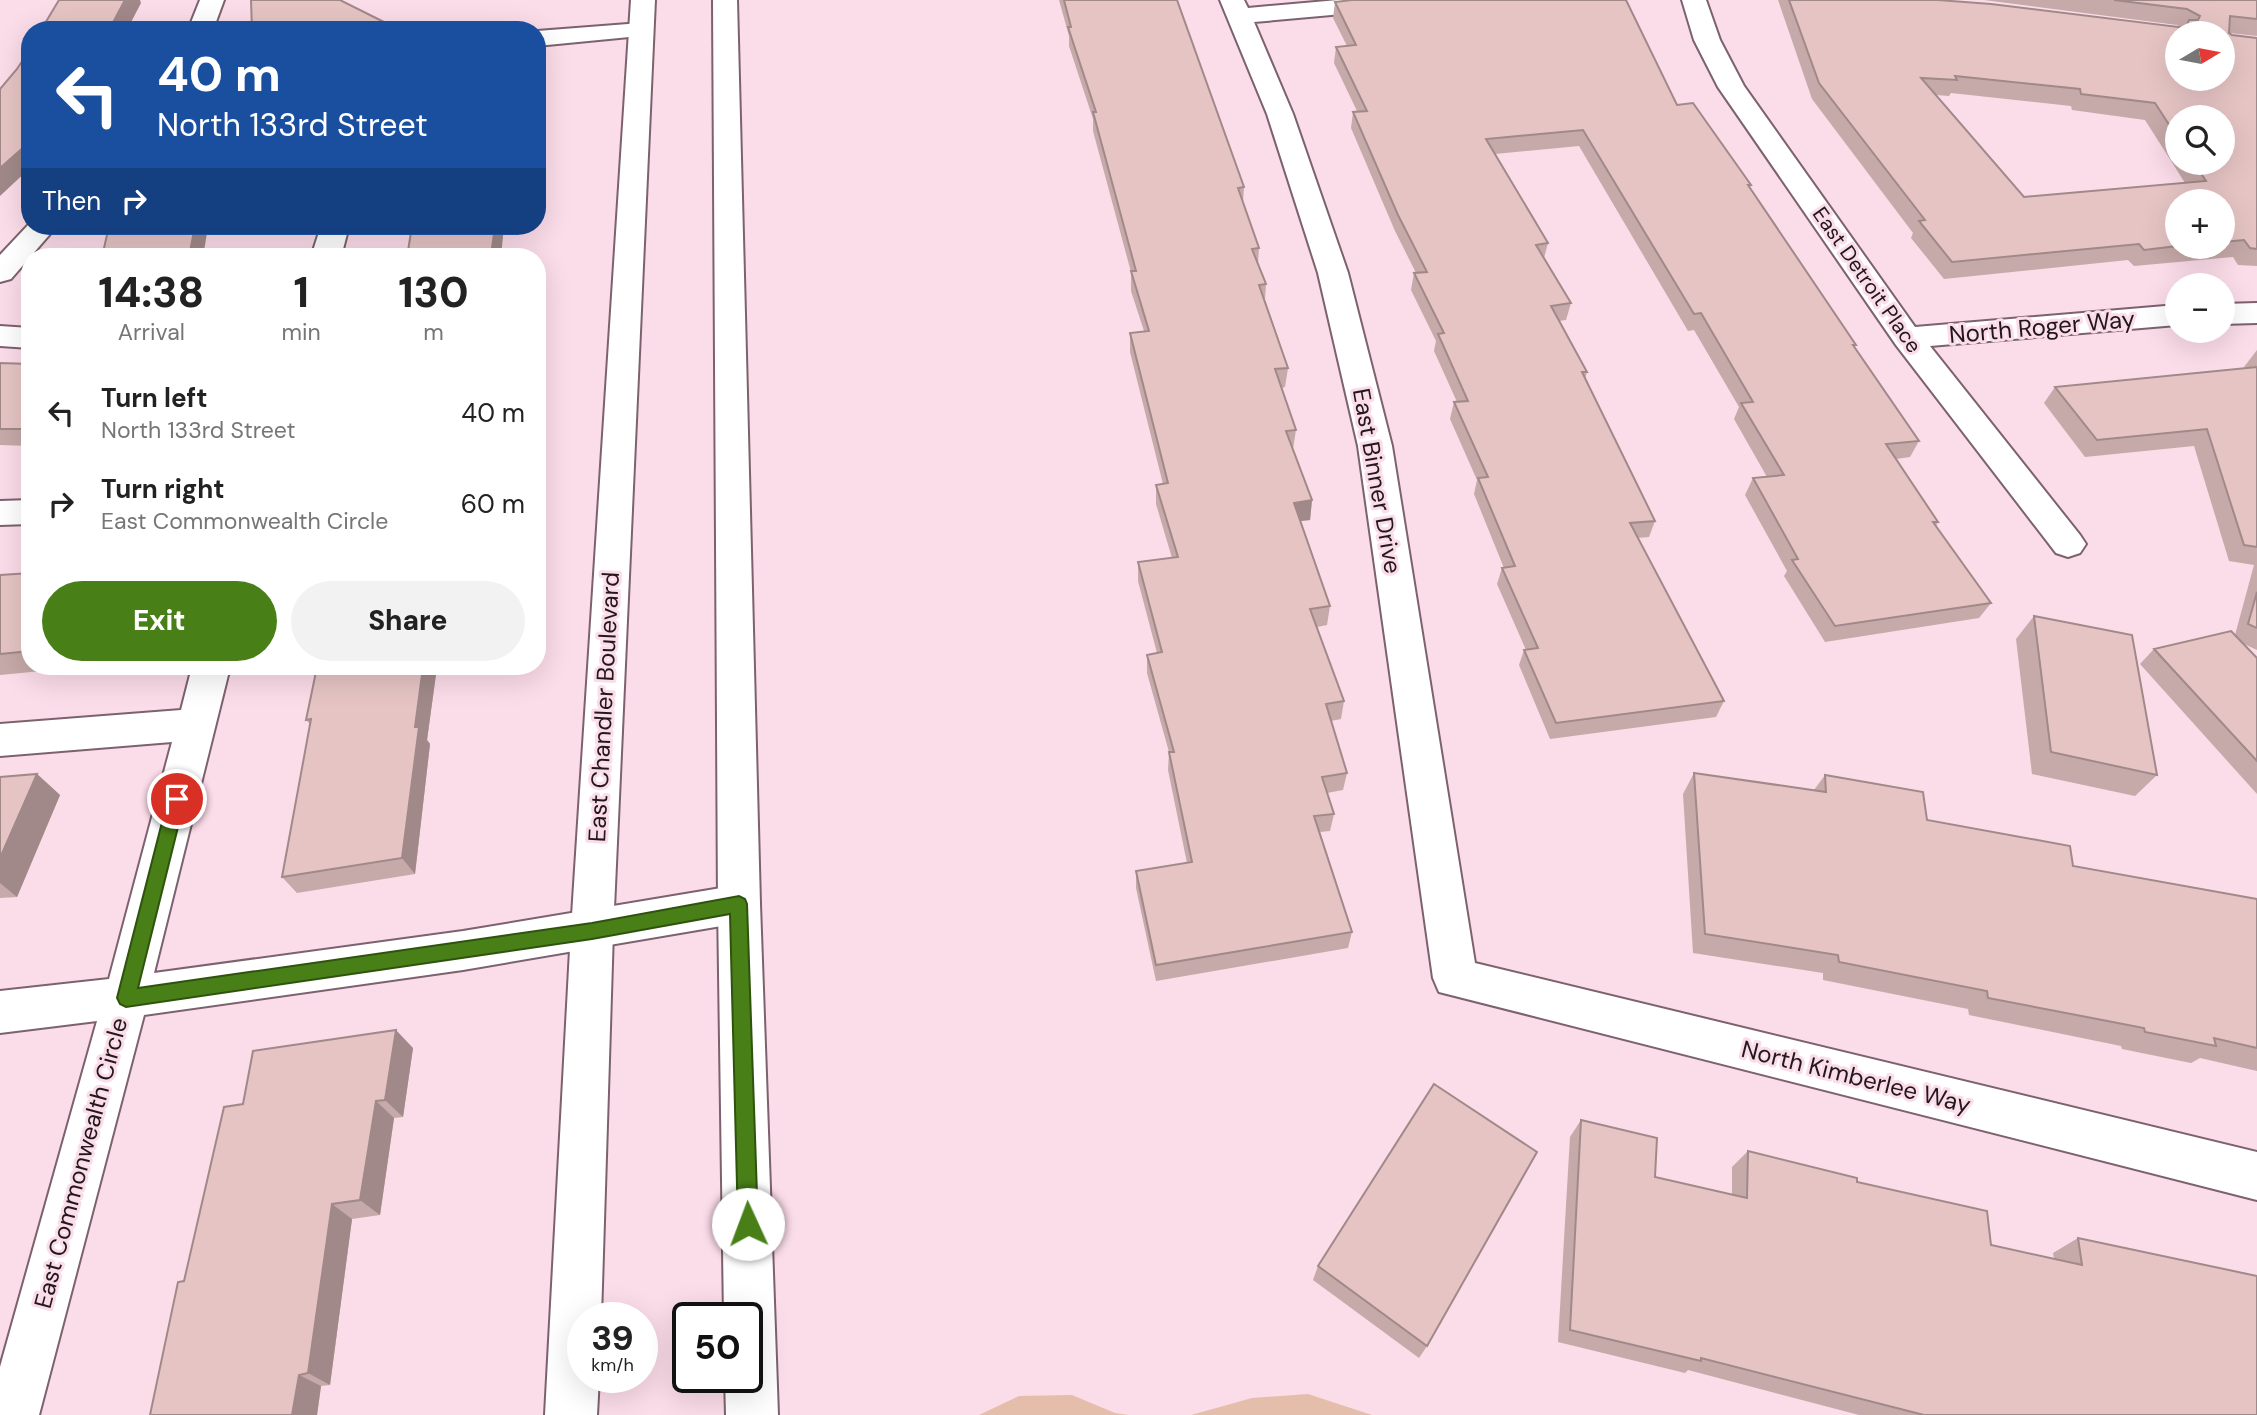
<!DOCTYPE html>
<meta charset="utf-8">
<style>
body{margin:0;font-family:"DM Sans",sans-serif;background:#f2f2f2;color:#222;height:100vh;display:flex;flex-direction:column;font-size:26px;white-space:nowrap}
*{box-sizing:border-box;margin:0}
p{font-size:23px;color:#767676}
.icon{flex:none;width:38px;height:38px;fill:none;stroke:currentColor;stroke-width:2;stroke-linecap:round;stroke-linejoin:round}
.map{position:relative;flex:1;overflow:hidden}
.drawer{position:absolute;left:21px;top:248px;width:525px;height:427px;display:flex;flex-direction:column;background:#fff;border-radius:28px;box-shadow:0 7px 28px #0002}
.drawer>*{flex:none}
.guide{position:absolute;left:21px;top:21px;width:525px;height:214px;border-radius:28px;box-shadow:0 7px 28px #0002;background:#1a4fa0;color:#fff;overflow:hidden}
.needle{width:46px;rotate:80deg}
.fabs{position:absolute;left:2165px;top:21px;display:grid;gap:14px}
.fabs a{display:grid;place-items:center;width:70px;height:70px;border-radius:50%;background:#fff;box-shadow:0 7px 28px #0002;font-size:35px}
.speed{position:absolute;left:567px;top:1302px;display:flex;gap:14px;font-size:35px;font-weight:700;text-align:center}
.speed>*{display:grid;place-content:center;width:91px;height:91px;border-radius:50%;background:#fff;box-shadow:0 7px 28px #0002;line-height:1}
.speed small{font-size:18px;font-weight:400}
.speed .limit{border:4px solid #111;border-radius:10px;background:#fff;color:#111}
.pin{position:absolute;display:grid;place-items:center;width:60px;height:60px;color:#fff;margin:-30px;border:4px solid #fff;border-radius:50%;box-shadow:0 2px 7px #0007}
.me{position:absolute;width:77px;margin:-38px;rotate:358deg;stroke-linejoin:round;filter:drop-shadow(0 0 5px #0008)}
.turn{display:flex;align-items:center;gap:24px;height:147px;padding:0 21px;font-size:32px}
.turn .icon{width:91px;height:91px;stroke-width:2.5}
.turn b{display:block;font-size:49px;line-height:60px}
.then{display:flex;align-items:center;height:66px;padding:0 21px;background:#0003;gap:14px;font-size:26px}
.eta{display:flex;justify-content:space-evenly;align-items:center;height:119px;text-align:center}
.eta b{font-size:42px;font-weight:800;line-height:49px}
.action{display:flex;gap:14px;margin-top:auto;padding:14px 21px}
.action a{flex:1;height:80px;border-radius:42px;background:#487f17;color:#fff;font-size:28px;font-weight:800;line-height:80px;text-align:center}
.action a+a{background:#f2f2f2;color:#222}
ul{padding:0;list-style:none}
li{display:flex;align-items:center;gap:21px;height:91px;padding:0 21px}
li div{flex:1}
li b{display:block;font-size:26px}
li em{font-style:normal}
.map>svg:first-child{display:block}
.green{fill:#e4beab}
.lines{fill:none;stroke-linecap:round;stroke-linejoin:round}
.minor-casing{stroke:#7c626e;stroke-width:4}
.major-casing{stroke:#7c626e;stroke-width:4}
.minor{fill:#fff;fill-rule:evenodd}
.major{fill:#fff;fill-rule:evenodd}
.wall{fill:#c6a9a9;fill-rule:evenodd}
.shaded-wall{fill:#a18989}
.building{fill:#e6c4c4;stroke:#a18989;stroke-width:2;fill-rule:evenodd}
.route{fill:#487f17;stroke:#2f530f;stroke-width:2}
.labels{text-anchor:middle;stroke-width:6;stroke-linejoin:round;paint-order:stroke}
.far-street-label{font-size:21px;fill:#22181c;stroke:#fbdce9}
.street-label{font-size:24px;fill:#22181c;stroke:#fbdce9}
</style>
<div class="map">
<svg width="2257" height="1415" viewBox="0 0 2257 1415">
<rect width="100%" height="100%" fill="#fbdce9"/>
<g class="green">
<polygon points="1308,1394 1372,1415 1191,1415 1252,1398"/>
<polygon points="1072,1395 1115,1413 1129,1415 979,1415 1019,1396"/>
</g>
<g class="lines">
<defs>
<g id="minor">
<polygon points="200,0 224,0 213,30 188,30"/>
<polygon points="1220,0 1244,0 1248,8 1338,0 1433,0 1430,5 1421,7 1254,22 1293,114 1348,273 1392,446 1475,963 2257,1152 2257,1200 1439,992 1433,978 1358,446 1318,273 1267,114"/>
<polygon points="1682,0 1706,0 1720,40 1744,86 1915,327 2177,305 2177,325 1930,346 2080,535 2086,544 2080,553 2068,557 2056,553 1896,345 1718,87 1694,40"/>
<polygon points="641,23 650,25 653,30 650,35 537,46 537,31"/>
<polygon points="30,223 30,226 57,226 11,279 0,282 0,255"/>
<polygon points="321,226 349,226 341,257 311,257"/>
<polygon points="2257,303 2257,323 2222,324 2222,304"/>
<polygon points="0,326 30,328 30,348 0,346"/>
<polygon points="30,500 30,524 0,525 0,501"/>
<polygon points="192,667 230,667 154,973 463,931 739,885 754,891 760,904 754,917 739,923 463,970 144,1015 39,1415 0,1415 0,1367 97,1021 0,1033 0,991 109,979 172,742 0,756 0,724 181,710"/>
</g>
<g id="major">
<polygon points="631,0 655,0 613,931 601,1318 583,1318 583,1377 599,1377 597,1415 545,1415 571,931"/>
<polygon points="713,0 737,0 760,904 778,1415 726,1415 725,1377 747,1377 747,1318 724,1318 718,904"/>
</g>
</defs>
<use href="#minor" class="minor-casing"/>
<use href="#major" class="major-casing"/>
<use href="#minor" class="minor"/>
<use href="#major" class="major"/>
</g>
<g class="wall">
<polygon points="1059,0 1177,0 1244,187 1243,203 1259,248 1258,263 1266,284 1265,300 1288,368 1285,387 1282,388 1296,430 1293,449 1312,500 1310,520 1300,521 1330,606 1327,625 1317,627 1344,701 1341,719 1331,721 1347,773 1343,790 1327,793 1334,814 1330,831 1320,832 1352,932 1348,948 1156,981 1136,888 1136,871 1187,863 1168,770 1169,752 1147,673 1147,655 1157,653 1138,581 1138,562 1172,558 1156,504 1156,485 1163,484 1130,352 1130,333 1144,331 1131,291 1131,272 1093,131 1093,119 1069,46 1069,36"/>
<path d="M1778 0H1938L2182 28 2177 25 1984 0H1965H2257V36L2230 33 2232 35 2257 38V266L2238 265 2233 257 2134 266 2128 260 1944 279 1911 238 1913 233 1812 99ZM1951 93 2071 106 2072 110 2145 120 2185 183 2024 197 1936 95 1949 96ZM2177 117 2222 163H2177ZM2222 201V247H2177Z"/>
<polygon points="1335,2 1677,105 1751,185 1750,188 1856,345 1854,347 1919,441 1910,457 1896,459 1938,522 1936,526 1991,603 1979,618 1825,642 1784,576 1787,571 1745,495 1753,478 1767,477 1734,419 1739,407 1694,330 1688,331 1579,146 1495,154 1548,243 1544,258 1571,303 1566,320 1559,321 1587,372 1585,379 1655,521 1649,537 1637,538 1724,701 1716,717 1550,739 1519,665 1524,650 1526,650 1497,584 1502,568 1504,568 1474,494 1477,480 1450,419 1454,402 1457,402 1434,351 1436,341 1411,290 1414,273 1416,273 1395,231 1351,128 1353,112 1357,111 1334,63 1336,47 1347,46 1333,18"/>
<polygon points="2257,350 2257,650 2244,644 2257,658 2257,794 2140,664 2154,649 2235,635 2254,565 2229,561 2194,446 2085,457 2044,403 2055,387 2245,368 2244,367"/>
<polygon points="0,363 30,364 30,446 0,445"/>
<polygon points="30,573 30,667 84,667 0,675 0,575"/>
<polygon points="2034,616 2157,775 2135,796 2032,774 2016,639"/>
<polygon points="317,667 437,667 427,740 430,744 415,874 297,893 282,877 310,724 306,720"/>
<polygon points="1694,773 1814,790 1825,775 1927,820 2073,866 2257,899 2257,1071 2200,1058 2191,1063 2122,1049 2121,1046 1969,1015 1968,1009 1823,980 1823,973 1693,953 1683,794"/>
<polygon points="37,774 60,795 17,897 0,898 0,777"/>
<polygon points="413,1048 403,1117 394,1118 380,1215 352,1219 330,1385 321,1386 317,1415 184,1281 243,1104"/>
<polygon points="1581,1120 1655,1177 1732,1195 1732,1167 1748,1151 1857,1182 1991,1245 2054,1259 2053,1253 2078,1238 2257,1415 1859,1415 1688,1370 1685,1373 1558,1342 1570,1137"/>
<polygon points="1318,1266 1427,1346 1419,1358 1313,1280"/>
</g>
<g class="shaded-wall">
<polygon points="125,0 140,0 141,3 127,30 109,30"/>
<polygon points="30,140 30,168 0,196 0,168"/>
<polygon points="195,226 203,226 207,233 203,257 189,257"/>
<polygon points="495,226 504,226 501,257 492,257 491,256"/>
<polygon points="1312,500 1310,520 1291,522 1294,503"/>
<polygon points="423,667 437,667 427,740 430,744 415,874 402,858 415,727"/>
<polygon points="37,774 60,795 17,897 0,883 0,858"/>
<polygon points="396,1030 413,1048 403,1117 385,1100"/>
<polygon points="376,1101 394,1118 380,1215 360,1200"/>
<polygon points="332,1204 352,1219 330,1385 308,1373"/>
<polygon points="299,1375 321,1386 317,1415 292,1415"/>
</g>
<g class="building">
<polygon points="59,0 125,0 109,30 41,30"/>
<polygon points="251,0 340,0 400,30 252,30"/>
<polygon points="1064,0 1177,0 1244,187 1238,188 1259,248 1252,249 1266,284 1259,285 1288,368 1275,369 1296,430 1286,431 1312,500 1294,503 1330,606 1310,609 1344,701 1326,704 1347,773 1322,777 1334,814 1314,816 1352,932 1156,965 1136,871 1192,862 1169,752 1174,752 1147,655 1162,652 1138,562 1178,557 1156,485 1168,483 1130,333 1149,331 1131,271 1136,271 1093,112 1096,112 1068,27 1071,27"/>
<polygon points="1352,0 1626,0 1677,105 1693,103 1751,185 1748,185 1856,345 1853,345 1919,441 1886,444 1938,522 1933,522 1991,603 1835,626 1792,560 1798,559 1753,478 1784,475 1741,403 1753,402 1701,313 1694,314 1583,130 1486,139 1548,243 1536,245 1571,303 1551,306 1587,372 1582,372 1655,521 1630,523 1724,701 1556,723 1524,650 1538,648 1502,568 1515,566 1478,478 1488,477 1454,402 1468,401 1438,334 1444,333 1414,273 1427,272 1398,215 1353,112 1367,111 1336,47 1356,45 1335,2"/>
<path d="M1789 0H1938L1991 4 2186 28 2189 20H2198L2200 16 2187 9 2114 0H2257V19L2230 16 2229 33 2232 35 2257 38V249L2250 248 2244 240 2222 242V201H2177V246L2144 250 2139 244 1952 262 1919 221 1925 220 1819 83ZM2177 33H2222V79H2177ZM1955 76 2080 89 2081 94 2155 103 2177 137V117H2222V163H2194L2206 181 2024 197 1921 78 1957 80Z"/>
<polygon points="30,49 30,140 25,146 0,168 0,89 17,69"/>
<polygon points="109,226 195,226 189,257 102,257"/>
<polygon points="412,226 495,226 491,256 482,257 407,257"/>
<polygon points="0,363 30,364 30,429 0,429"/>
<polygon points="2257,367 2257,547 2244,545 2207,429 2097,440 2055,387"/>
<polygon points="30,573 30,651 0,654 0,575"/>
<polygon points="2257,592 2257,628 2248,624"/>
<polygon points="2034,616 2132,635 2157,775 2051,752"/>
<polygon points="2231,631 2257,658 2257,761 2154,649"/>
<polygon points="317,667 423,667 415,727 419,727 402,858 282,877 311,719 306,720"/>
<polygon points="1694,773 1826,792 1825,775 1923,792 1927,820 2070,846 2073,866 2257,899 2257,1048 2214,1038 2216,1046 2145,1032 2144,1028 1988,998 1987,991 1839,962 1838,955 1705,934"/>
<polygon points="37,774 0,858 0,777"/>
<polygon points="396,1030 385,1100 376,1101 360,1200 332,1204 308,1373 299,1375 292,1415 150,1415 178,1282 184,1281 224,1107 243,1104 253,1051"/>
<polygon points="1434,1084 1537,1152 1427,1346 1318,1266"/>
<polygon points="1581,1120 1657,1138 1655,1177 1747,1198 1748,1151 1857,1178 1857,1182 1987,1211 1991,1245 2082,1265 2078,1238 2257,1276 2257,1415 1924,1415 1701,1358 1701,1361 1570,1330"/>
</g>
<polygon class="route" points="177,792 182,794 185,799 138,988 592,923 739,896 745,899 747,904 758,1224 755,1231 748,1234 741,1231 738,1224 730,914 592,939 126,1007 120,1004 117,998 168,799 171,794"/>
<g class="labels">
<g class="far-street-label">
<text transform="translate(1867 280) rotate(55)" y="7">East Detroit Place</text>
</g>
<g class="street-label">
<text transform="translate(2042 327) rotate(-5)" y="8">North Roger Way</text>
<text transform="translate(1377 481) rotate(80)" y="8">East Binner Drive</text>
<text transform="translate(604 707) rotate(-87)" y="8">East Chandler Boulevard</text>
<text transform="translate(1856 1077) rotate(14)" y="8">North Kimberlee Way</text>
<text transform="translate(81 1163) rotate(-75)" y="8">East Commonwealth Circle</text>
</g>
</g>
</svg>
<div class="fabs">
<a><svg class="needle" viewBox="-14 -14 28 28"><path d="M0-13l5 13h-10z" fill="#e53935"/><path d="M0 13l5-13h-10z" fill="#767676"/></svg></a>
<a><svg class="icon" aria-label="search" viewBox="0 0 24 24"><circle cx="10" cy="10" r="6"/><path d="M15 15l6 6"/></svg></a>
<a>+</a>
<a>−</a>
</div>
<div class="speed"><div>39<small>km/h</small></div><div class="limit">50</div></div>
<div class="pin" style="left:177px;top:799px;background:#d93025"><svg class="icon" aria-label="arrive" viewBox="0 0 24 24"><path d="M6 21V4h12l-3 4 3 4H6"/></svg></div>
<svg class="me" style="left:748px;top:1224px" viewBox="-20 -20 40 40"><circle r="19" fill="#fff"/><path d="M0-13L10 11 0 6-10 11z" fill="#487f17"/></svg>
<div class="guide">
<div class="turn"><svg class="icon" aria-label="left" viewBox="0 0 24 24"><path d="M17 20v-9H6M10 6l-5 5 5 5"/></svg><div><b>40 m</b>North 133rd Street</div></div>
<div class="then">Then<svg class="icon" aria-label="right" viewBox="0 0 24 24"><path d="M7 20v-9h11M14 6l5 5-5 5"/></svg></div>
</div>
<section class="drawer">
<div class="eta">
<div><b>14:38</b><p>Arrival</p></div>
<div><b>1</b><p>min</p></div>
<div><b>130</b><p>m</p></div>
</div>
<ul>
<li><svg class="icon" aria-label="left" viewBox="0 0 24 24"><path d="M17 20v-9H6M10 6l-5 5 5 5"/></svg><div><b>Turn left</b><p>North 133rd Street</p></div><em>40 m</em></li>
<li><svg class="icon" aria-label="right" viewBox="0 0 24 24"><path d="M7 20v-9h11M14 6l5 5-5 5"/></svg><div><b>Turn right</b><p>East Commonwealth Circle</p></div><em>60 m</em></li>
</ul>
<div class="action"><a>Exit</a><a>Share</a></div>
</section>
</div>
